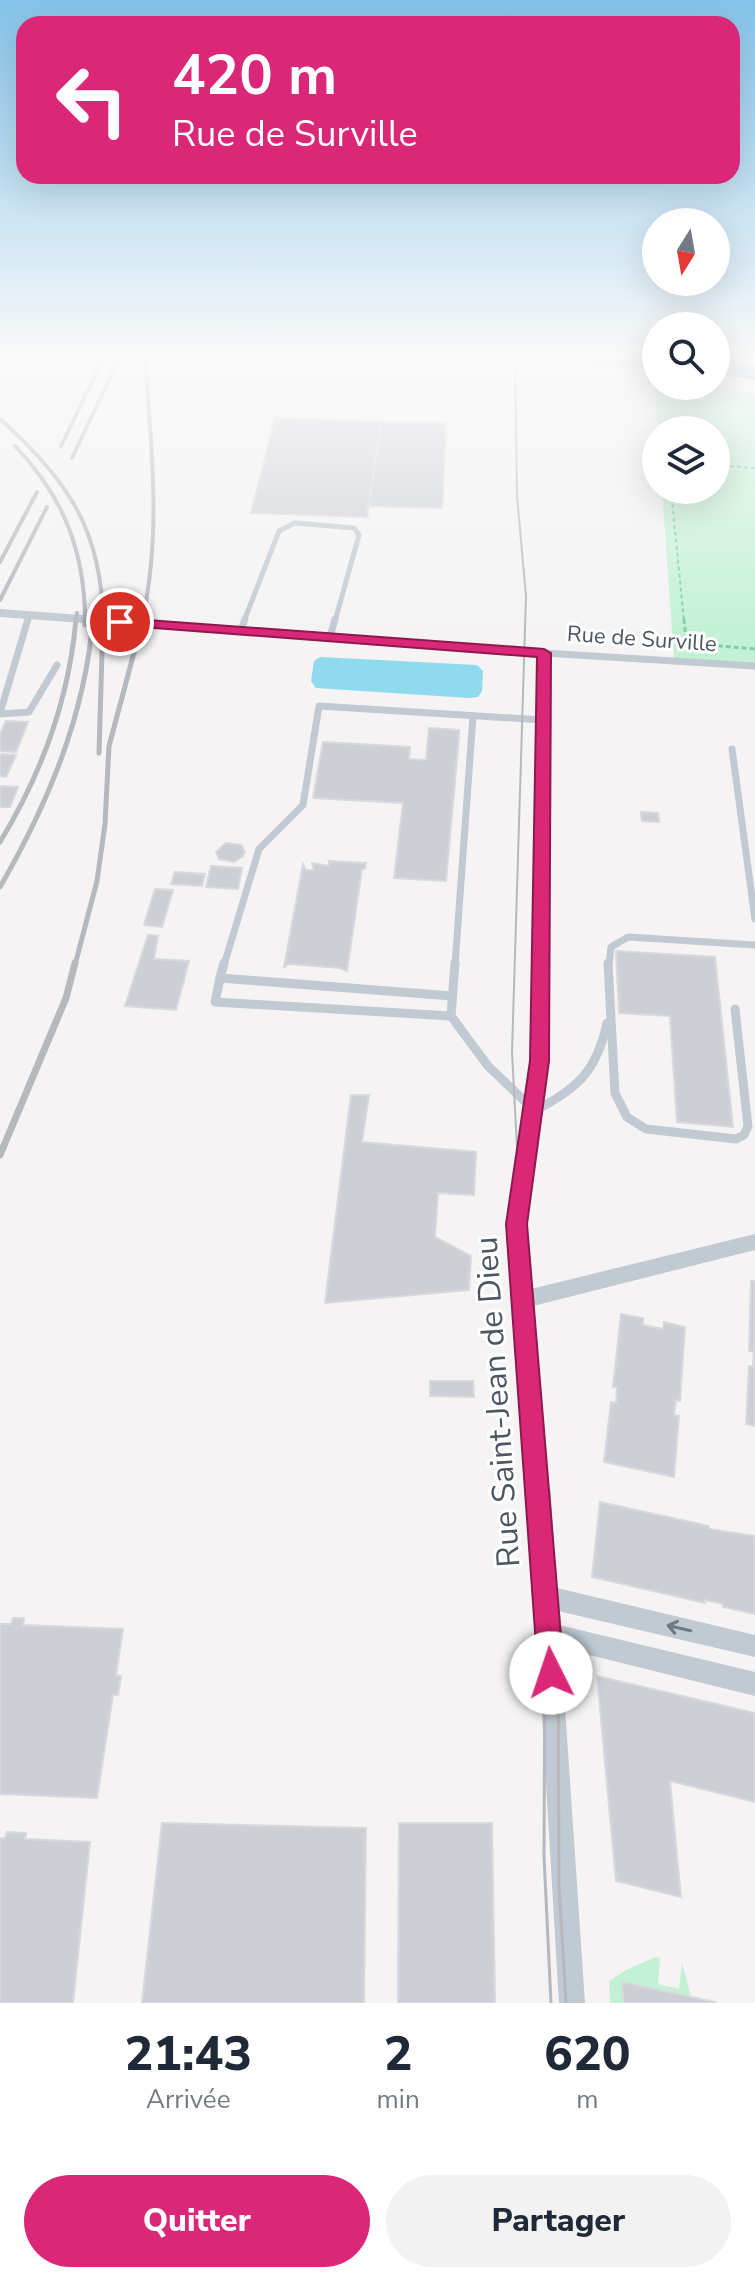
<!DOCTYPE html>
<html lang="fr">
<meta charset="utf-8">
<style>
body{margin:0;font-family:"Nunito Sans",sans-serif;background:#f2f2f3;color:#1f2937;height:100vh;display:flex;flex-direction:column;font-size:30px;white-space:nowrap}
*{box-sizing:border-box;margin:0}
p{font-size:26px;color:#747a83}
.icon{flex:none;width:44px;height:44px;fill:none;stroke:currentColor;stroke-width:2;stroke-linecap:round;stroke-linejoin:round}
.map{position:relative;height:2003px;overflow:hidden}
.sheet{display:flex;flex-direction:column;background:#fff;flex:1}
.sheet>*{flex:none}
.guide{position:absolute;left:16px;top:16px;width:724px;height:168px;border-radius:24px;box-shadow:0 8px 32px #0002;background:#db2777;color:#fff;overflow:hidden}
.needle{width:52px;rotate:191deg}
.controls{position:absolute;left:642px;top:208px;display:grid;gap:16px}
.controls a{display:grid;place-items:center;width:88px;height:88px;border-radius:50%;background:#fff;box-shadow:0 8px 32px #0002;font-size:40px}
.pin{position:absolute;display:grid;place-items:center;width:68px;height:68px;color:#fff;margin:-34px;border:4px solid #fff;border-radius:50%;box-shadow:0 2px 8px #0007}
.me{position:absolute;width:88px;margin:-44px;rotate:356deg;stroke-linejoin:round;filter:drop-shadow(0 0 6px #0008)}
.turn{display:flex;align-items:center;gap:28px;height:168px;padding:0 24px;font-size:36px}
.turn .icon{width:104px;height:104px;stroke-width:2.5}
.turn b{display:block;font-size:56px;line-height:68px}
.eta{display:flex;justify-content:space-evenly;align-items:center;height:136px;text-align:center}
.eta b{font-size:48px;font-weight:800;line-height:56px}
.button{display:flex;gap:16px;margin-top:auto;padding:16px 24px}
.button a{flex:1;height:92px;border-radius:48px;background:#db2777;color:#fff;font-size:32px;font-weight:800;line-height:92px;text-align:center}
.button a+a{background:#f2f2f3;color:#1f2937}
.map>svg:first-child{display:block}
.green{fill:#c3f1d5}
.water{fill:#90daee}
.building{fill:#cdcfd5;stroke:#d7d9de;stroke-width:2}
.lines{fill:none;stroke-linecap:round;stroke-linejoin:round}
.trunk-casing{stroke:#7690ad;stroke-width:3}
.path-far1{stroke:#7ad0a6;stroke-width:2;stroke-dasharray:4 3;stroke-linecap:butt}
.path{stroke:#7ad0a6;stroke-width:3;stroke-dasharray:5 3;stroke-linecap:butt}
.service-far2{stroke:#c1cad2;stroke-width:5}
.service-far1{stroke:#c1cad2;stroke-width:7}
.service{stroke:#c1cad2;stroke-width:9}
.minor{fill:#c1cad2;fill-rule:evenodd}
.trunk{fill:#9fb4c9;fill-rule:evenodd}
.tram-far1{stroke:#b5b8bd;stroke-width:2}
.tram{stroke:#b5b8bd;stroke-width:3}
.rail-far2{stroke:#b5b8bd;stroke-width:4}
.rail-far1{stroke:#b5b8bd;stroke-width:5}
.rail{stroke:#b5b8bd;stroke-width:7}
.oneway{stroke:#6e7983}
.route{fill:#db2777;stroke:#8e194d;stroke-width:2}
.labels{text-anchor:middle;stroke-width:6;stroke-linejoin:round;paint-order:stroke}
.far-street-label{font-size:22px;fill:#4a5661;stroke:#fff}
.near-street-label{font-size:32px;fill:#4a5661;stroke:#fff}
</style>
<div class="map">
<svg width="755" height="2003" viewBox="0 0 755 2003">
<rect width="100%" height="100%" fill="#f5f3f3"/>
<g class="green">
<polygon points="654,383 656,386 690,386 755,393 755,665 674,659 662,490 716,490 716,430 658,430"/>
<polygon points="656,1957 660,1958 658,1984 679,1989 682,1963 691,1997 623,1982 624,2003 610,2003 609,1981 628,1969"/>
</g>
<polygon class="water" points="320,657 477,665 483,671 482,691 478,697 469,698 316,688 311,681 314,661"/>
<g class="building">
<polygon points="275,418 381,422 367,517 251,513"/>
<polygon points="381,422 446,423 442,508 369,506"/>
<polygon points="6,721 28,722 16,752 0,751 0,734"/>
<polygon points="429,728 459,730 459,736 446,881 394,878 403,803 313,798 323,742 410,747 409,759 426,760"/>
<polygon points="0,754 16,755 6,777 0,776"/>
<polygon points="0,786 18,787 10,807 0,807"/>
<polygon points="641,812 658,813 659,822 642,821"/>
<polygon points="226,843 241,845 245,852 243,856 234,862 219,859 216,852"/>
<polygon points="329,861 366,863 365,869 362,869 347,971 340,968 289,964 284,967 303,864 306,870 314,870 312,863 329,866"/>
<polygon points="211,866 242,868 238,889 206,887"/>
<polygon points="175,872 205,874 202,886 171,884"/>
<polygon points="155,889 173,890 162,927 144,925"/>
<polygon points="148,935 158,936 154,959 189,961 176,1010 125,1006"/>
<polygon points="616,951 715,957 733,1127 677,1122 670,1016 619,1013"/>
<polygon points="351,1095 369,1095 362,1142 476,1152 474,1195 438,1193 435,1237 471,1256 469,1290 325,1303"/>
<polygon points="751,1281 755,1281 755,1426 746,1424 749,1366 753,1367 754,1352 749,1351"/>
<polygon points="621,1314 643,1318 643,1325 663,1329 664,1322 685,1327 680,1401 676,1400 674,1415 679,1416 674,1477 604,1462 611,1402 616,1403 617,1387 613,1387"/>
<polygon points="430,1381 473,1381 474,1397 430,1396"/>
<polygon points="600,1502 709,1526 709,1529 755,1536 755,1614 723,1607 723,1604 705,1600 705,1603 592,1577"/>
<polygon points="13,1618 24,1618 23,1625 123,1629 116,1675 121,1676 118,1695 113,1695 97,1798 0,1794 0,1624 11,1624"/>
<polygon points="597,1676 755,1713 755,1802 670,1781 681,1897 616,1881"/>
<polygon points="162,1823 366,1828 364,2003 142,2003"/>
<polygon points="399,1823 492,1823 495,2003 398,2003"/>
<polygon points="7,1832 26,1833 25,1839 90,1842 73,2003 0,2003 0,1838 5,1838"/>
<polygon points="622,1982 715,2002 715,2003 624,2003"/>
</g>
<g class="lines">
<defs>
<g id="trunk">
<polygon points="589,357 656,357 656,367 597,362"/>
<polygon points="716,362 755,368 755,378 716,372"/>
</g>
</defs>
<use href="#trunk" class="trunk-casing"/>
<g class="path-far1">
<polyline points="716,465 755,468"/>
<polyline points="671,490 684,621"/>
</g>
<g class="path">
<polyline points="684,619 687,649"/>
<polyline points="686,646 698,644 755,649"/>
</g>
<g class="service-far2">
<polyline points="27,621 29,615"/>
<polyline points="244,621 279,531 295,523 354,528 359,535 335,621"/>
</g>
<g class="service-far1">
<polyline points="241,630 245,619"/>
<polyline points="330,637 335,619"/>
<polyline points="544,653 755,666"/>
<polyline points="0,713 28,619"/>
<polyline points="0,714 29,712 57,665"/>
<polyline points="732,749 755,919"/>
<polyline points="224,965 259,849 303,805 319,706 543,720"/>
<polyline points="455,965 473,716"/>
<polyline points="609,965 611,947 628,937 755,945"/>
</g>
<g class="service">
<path d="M455 963 451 1016 488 1066 535 1111C578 1087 596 1073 607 1023"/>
<polyline points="608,963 615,1093 627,1117 646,1129 736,1139 744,1135 748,1126 735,1009"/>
<polyline points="220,978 224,963"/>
<polyline points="451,1016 215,1002 220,978 452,996"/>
</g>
<polygon class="minor" points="0,609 544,649 550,653 548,1061 525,1224 531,1289 755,1234 755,1250 533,1306 557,1588 755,1635 755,1657 558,1611 559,1625 755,1672 755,1696 561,1648 585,2003 559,2003 531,1529 507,1224 532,1061 538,656 0,617"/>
<use href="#trunk" class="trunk"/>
<polyline class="tram-far1" points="515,363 517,496 526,596 512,1052 531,1415"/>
<g class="tram">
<polyline points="531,1413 545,1627 544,1856 551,2003"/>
<polyline points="549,1490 558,1633 559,1885 566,2003"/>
</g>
<g class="rail-far2">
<path d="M0 419C66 478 102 529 103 621"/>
<path d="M15 446C63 496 85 551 85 621"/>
<polyline points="61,446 104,357"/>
<polyline points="72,458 120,357"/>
<polyline points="0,562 37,492"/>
<polyline points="0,600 47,507"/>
<polyline points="76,621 77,613"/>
<polyline points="92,621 93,613"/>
<path d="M142 621C162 535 151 444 145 357"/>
</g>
<g class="rail-far1">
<polyline points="85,619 85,625"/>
<polyline points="99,753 103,619"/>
<path d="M0 842C42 773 69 700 76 619"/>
<path d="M0 887C48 804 85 715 93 619"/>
<polyline points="75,965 97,881 105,824 109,746 143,619"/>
</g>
<polyline class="rail" points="0,1155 66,998 75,963"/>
</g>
<defs><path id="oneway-shaft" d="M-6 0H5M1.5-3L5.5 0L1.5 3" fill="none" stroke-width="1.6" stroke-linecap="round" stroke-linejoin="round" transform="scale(2)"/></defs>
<use class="oneway" href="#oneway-shaft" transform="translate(679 1628) rotate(-167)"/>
<linearGradient id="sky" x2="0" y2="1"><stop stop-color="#85c3ea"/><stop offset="0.56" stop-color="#fafafa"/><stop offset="1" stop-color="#fafafa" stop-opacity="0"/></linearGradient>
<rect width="755" height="637" fill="url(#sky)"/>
<polygon class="route" points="120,618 544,649 551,653 549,1061 527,1224 564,1673 561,1682 551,1686 542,1682 538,1673 506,1224 530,1061 537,657 115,625 113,622"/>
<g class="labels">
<g class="far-street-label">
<text transform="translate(642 638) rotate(4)" y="8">Rue de Surville</text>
</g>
<g class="near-street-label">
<text transform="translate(497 1402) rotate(-94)" y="11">Rue Saint-Jean de Dieu</text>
</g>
</g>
</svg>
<div class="controls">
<a><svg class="needle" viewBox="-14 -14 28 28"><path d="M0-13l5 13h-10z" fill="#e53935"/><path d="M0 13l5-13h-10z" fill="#747a83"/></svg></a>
<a><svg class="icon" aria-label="search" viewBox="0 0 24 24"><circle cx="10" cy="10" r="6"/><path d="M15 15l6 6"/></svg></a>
<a><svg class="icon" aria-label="layers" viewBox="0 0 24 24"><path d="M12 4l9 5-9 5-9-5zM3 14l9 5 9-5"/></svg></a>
</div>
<div class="pin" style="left:120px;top:622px;background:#d93025"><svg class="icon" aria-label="arrive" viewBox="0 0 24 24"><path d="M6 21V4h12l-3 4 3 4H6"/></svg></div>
<svg class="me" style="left:551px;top:1673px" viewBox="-20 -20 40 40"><circle r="19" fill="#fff"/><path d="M0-13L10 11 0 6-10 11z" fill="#db2777"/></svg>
<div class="guide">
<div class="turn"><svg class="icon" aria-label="left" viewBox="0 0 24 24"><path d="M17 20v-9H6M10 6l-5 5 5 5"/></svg><div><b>420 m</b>Rue de Surville</div></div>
</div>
</div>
<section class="sheet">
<div class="eta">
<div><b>21:43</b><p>Arrivée</p></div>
<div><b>2</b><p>min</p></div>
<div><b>620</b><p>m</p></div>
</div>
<div class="button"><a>Quitter</a><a>Partager</a></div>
</section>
